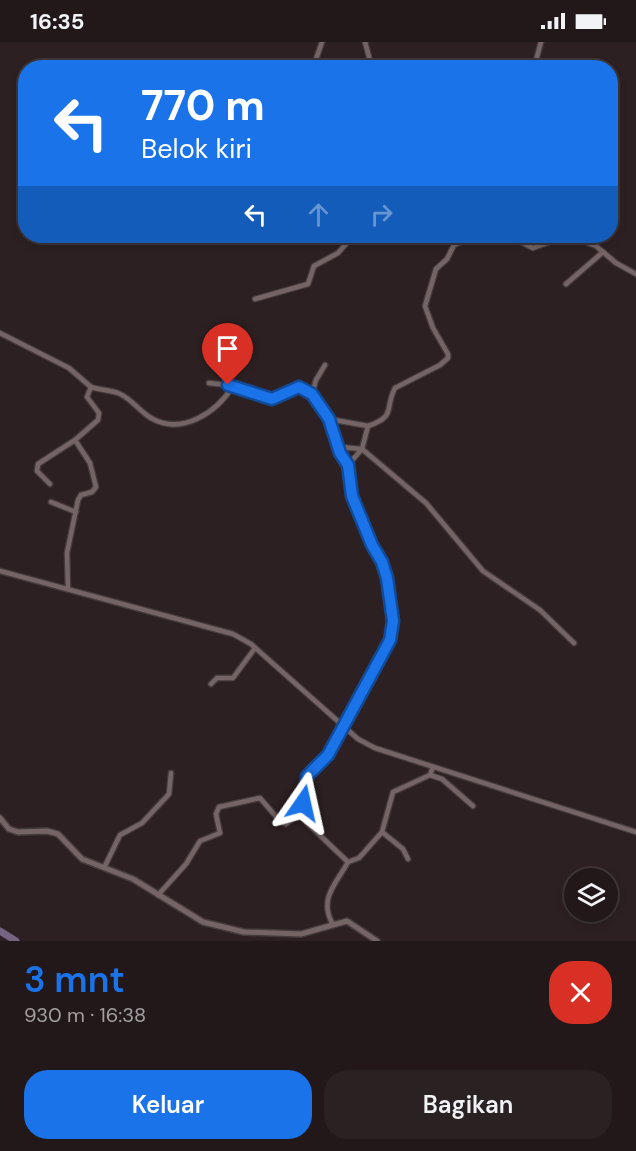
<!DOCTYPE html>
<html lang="id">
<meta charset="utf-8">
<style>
body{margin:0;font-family:"DM Sans",sans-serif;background:#2a2123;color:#f1f3f6;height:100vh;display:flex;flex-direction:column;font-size:22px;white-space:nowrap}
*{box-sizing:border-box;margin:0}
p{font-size:20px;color:#a2a0a2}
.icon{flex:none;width:33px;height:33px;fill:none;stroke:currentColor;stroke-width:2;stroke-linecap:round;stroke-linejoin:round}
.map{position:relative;height:899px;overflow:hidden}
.drawer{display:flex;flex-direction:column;background:#22181a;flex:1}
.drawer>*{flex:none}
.guide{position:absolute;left:18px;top:18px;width:600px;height:183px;border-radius:24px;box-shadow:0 3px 9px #0003,0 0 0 2px #3f3739;background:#1a73e8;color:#fff;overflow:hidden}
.fabs{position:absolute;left:564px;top:826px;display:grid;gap:12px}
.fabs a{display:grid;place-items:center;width:54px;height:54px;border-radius:50%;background:#22181a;box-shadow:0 3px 9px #0003,0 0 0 2px #3f3739;font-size:30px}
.pin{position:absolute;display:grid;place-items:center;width:51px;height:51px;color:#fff;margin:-62px -26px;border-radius:50% 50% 50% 0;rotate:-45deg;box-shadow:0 0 6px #0007}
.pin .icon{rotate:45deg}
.me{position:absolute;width:66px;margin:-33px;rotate:11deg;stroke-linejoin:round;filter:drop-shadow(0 0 4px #0008)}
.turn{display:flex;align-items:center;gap:21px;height:126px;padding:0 24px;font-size:27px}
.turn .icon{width:78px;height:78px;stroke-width:2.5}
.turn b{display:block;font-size:42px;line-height:51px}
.lanes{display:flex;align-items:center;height:57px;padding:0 24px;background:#0003;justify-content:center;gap:30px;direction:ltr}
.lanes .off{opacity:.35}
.round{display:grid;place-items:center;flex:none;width:63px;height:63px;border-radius:24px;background:#2a2123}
.summary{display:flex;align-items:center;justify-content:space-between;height:102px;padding:0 24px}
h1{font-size:36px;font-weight:600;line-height:45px;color:#1a73e8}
.cta{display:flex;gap:12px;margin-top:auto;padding:12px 24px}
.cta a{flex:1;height:69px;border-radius:24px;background:#1a73e8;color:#fff;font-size:24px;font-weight:600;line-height:69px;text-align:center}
.cta a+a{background:#2a2123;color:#f1f3f6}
.status{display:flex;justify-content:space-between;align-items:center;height:42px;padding:0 30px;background:#22181a;direction:ltr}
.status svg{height:16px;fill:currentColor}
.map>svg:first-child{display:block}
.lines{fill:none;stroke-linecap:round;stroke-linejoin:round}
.river{stroke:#756482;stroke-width:7}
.minor-casing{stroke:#453b3c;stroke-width:7}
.tertiary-casing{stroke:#453b3c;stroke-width:8}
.minor{stroke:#746466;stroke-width:4.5}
.tertiary{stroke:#746466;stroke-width:5}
.route-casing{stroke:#114b97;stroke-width:15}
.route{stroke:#1a73e8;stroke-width:10}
</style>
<div class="status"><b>16:35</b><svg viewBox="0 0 49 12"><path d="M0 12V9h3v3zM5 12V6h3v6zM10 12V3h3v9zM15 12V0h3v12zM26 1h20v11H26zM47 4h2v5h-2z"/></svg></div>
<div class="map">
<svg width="636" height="899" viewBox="0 0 636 899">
<rect width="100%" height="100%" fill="#2d2022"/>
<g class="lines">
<polyline class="river" points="0,889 16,899"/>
<defs>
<g id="minor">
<polyline points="365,0 372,26"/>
<polyline points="313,26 322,0"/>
<polyline points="534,26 541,0"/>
<polyline points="509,194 533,206 566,194"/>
<polyline points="570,194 596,204 616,221 636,232"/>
<polyline points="566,242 603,210"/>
<polyline points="255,257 308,242 314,224 338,211 353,194"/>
<polyline points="0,291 69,326 91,345 87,355 99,371 98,378 75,398 90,421 96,445 92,450 81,453 78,458 67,511 68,547"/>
<path d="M209 341 237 344 272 357 299 345 312 352 329 377 340 411 348 423 352 455 372 503 382 520 387 536 393 579 390 598 328 713 307 734 304 748 303 761 307 781 348 820C336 842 319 856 332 881"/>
<path d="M91 345C100 348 110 348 118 351 131 356 139 369 151 376 182 394 217 370 233 344"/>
<polyline points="312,352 316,338 325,323"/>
<polyline points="329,377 368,384"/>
<polyline points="339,405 362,407 426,461 483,529 540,568 574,601"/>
<path d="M348 423 362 407 368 384C397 374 384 367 395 346L440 323 448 316V312L433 286 425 264 436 227 447 217 454 203 475 194"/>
<polyline points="50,442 37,429 38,422 75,398"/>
<polyline points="51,460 76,470"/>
<polyline points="0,529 233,592 251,602 358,697 375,706 636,790"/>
<polyline points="211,642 217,636 233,636 255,606"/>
<polyline points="430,733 442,737 473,764"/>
<polyline points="382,790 403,807 408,817"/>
<polyline points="348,820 359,816 382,790 393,750 430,733 433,725"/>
<polyline points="105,824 120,793 142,781 169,752 171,731"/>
<polyline points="158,853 186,822 200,799 220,791 216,772 219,765 260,756 279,778 286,782 304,768"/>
</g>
<polyline id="tertiary" points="0,776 9,787 18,790 47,789 58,792 82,817 133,837 203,880 244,890 301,892 347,879 377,899"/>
</defs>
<use href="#minor" class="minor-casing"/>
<use href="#tertiary" class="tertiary-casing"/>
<use href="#minor" class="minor"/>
<use href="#tertiary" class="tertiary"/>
</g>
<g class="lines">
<defs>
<polyline id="route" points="228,343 272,357 299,345 312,352 329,377 340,411 348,423 352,454 372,503 382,520 387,536 393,579 390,598 328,713 307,734 303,761"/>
</defs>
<use href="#route" class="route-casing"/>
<use href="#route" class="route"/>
</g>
</svg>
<div class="fabs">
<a><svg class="icon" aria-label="layers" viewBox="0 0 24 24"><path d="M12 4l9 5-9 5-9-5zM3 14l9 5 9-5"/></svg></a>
</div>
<div class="pin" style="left:228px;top:343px;background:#d93025"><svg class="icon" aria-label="arrive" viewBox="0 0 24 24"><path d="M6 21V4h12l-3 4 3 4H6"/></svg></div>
<svg class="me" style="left:303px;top:761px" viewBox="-20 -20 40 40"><path d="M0-17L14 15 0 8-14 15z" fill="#1a73e8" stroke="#fff" stroke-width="4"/></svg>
<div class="guide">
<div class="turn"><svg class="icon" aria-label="left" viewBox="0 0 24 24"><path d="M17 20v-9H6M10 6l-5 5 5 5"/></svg><div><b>770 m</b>Belok kiri</div></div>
<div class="lanes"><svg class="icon" aria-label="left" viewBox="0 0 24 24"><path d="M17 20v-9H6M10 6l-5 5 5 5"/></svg><svg class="icon off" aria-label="ahead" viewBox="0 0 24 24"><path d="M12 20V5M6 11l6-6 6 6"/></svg><svg class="icon off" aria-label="right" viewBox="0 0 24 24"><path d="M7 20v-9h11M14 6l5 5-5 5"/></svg></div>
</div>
</div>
<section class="drawer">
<div class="summary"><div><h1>3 mnt</h1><p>930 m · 16:38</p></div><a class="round" style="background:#d93025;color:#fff"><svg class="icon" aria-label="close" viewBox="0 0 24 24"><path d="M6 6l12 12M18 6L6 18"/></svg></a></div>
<div class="cta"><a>Keluar</a><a>Bagikan</a></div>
</section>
